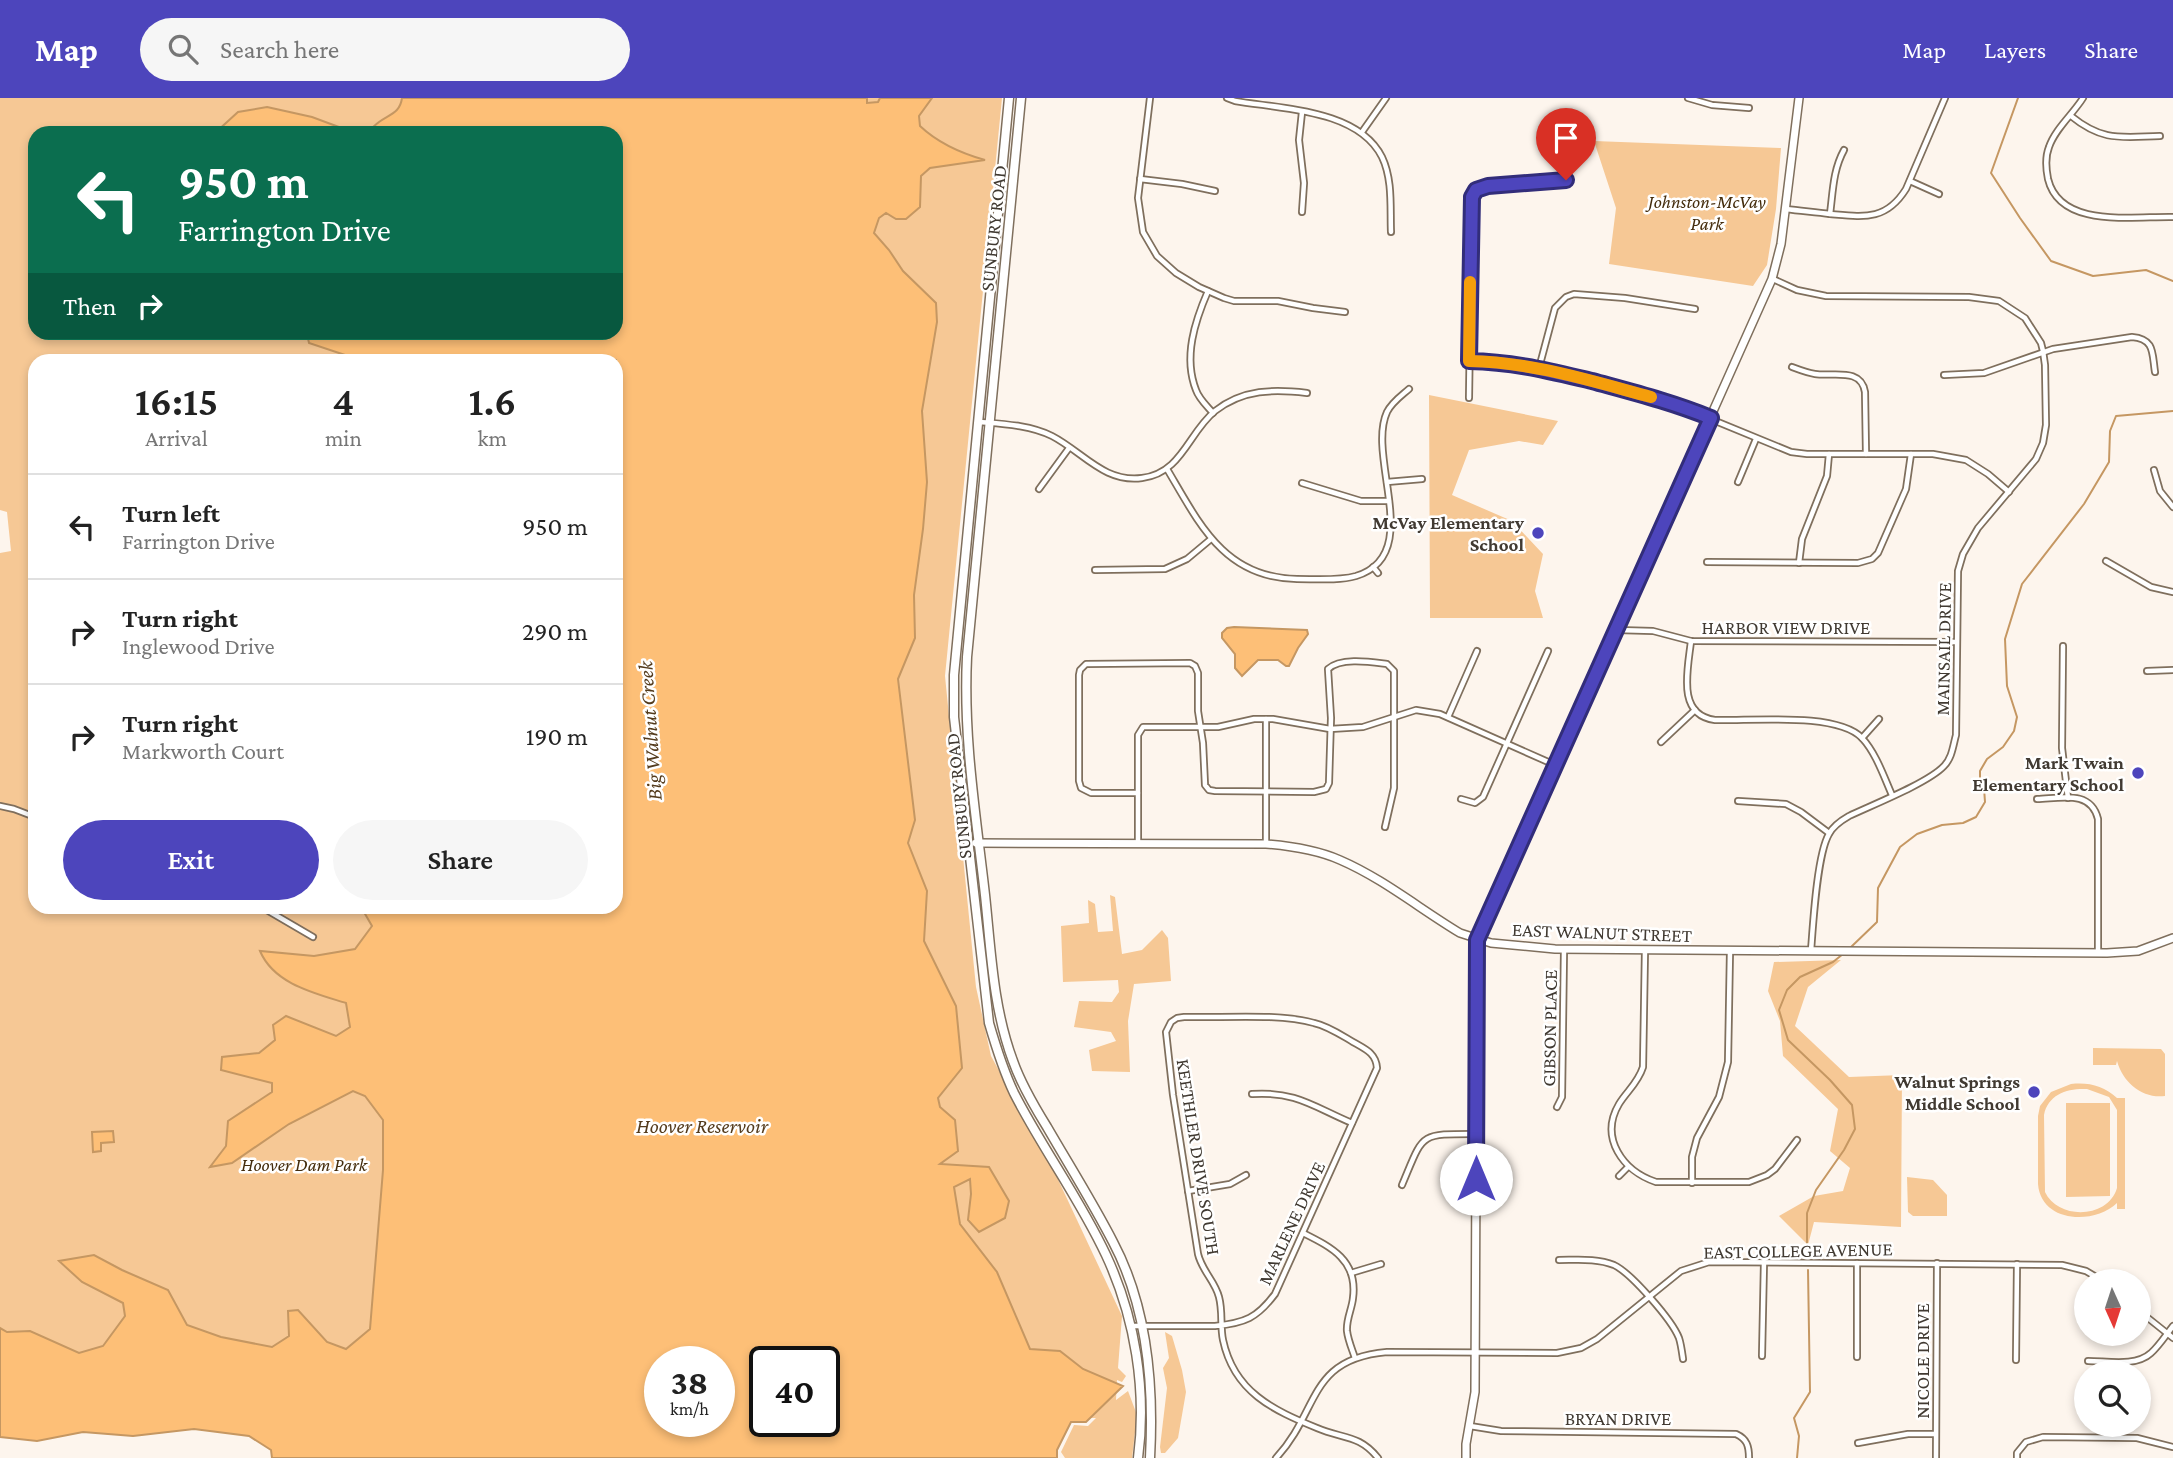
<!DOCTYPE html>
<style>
body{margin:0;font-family:"Crimson Pro",serif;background:#f6f6f6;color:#222;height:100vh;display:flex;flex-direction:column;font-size:26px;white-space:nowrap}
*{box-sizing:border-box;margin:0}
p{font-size:23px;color:#767676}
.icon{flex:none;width:38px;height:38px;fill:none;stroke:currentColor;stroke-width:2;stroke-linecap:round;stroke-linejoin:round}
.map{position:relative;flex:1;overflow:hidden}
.details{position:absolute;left:28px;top:256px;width:595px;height:560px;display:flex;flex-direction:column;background:#fff;border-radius:21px;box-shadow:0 4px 10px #0003}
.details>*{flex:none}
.top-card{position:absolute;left:28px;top:28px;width:595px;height:214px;border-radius:21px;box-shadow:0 4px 10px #0003;background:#0b6e4f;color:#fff;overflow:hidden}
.needle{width:46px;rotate:177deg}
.controls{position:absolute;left:2074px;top:1171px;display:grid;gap:14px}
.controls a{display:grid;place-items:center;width:77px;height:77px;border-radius:50%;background:#fff;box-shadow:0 4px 10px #0003;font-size:35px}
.speed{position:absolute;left:644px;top:1248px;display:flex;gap:14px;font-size:35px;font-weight:700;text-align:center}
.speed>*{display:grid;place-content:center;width:91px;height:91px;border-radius:50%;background:#fff;box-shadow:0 4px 10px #0003;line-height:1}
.speed small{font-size:18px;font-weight:400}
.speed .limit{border:4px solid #111;border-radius:10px;background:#fff;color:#111}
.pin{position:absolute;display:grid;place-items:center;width:60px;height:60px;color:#fff;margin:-72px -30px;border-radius:50% 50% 50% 0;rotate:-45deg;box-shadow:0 0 7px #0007}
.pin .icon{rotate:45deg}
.me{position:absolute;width:77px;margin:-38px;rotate:0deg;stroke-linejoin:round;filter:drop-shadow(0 0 5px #0008)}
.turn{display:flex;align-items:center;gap:24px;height:147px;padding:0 35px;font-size:32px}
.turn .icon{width:91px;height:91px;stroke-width:2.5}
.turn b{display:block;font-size:49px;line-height:60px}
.then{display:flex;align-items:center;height:66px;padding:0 35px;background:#0003;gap:14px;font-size:26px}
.eta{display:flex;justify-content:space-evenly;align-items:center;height:119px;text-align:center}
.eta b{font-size:42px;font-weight:600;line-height:49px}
.action{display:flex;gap:14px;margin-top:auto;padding:14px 35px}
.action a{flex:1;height:80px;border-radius:42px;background:#4d45bc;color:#fff;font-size:28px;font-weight:600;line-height:80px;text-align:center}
.action a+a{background:#f6f6f6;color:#222}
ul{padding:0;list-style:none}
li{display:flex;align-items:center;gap:21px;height:105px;padding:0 35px;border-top:2px solid #e0e0e0}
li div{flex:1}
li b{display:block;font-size:26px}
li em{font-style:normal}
header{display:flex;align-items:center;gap:42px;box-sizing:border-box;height:98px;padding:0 35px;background:#4d45bc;color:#fff}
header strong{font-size:33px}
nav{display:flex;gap:38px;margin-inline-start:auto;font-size:24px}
.search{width:490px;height:63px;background:#f6f6f6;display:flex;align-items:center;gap:18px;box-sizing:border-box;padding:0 24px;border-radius:38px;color:#767676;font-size:26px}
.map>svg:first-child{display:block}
.green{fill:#f6c895;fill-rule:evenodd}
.water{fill:#fdbf77;stroke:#c59762;stroke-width:2;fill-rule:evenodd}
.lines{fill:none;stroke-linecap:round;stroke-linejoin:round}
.stream{stroke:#c59762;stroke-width:2}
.street-casing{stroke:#7f6f5d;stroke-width:8}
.secondary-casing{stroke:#7f6f5d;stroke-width:10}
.primary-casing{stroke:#7f6f5d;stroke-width:11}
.street{stroke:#fff;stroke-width:4.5}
.secondary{stroke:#fff;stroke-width:7}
.primary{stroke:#fff;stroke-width:8}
.route-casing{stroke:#322d7a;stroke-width:18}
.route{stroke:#4d45bc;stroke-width:12}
.slow{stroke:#f59e0b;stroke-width:12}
.poi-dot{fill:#4d45bc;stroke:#fff;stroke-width:2.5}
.labels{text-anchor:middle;stroke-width:5;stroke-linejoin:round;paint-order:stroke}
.park-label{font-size:19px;font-style:italic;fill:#442c0c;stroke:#fff}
.street-label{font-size:19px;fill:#413a32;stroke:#fff}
.poi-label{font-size:19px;font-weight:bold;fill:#413a32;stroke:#fff;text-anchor:end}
.water-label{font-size:21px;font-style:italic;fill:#543b1c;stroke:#fff}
</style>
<header>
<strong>Map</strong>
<div class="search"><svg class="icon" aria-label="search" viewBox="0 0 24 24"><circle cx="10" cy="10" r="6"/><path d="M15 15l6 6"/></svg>Search here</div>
<nav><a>Map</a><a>Layers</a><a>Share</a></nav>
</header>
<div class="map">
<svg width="2173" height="1360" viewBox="0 0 2173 1360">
<rect width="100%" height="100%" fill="#fdf5ed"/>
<g class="green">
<path d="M0 0H1002L945 578 976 889 991 958 1055 1075 1122 1218 1118 1270 1126 1278 1122 1284 1117 1282 1116 1302 1128 1293 1137 1317 1132 1360H1065L1061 1354 1074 1327 1088 1328 1096 1320 824 1321V1264H660L0 1292V455L11 453 7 414 0 412ZM35 35H616V234H35ZM35 262H616V808H35Z"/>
<polygon points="1594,43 1781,50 1776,111 1767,167 1753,188 1609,166 1616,110"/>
<polygon points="1429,297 1558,323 1543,347 1519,343 1469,352 1452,397 1512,423 1543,456 1535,493 1543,520 1430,520"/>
<polygon points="1110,797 1115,799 1122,856 1142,852 1162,832 1168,840 1171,883 1134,886 1128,923 1130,974 1092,973 1089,952 1116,943 1111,934 1074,929 1079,903 1112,904 1119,894 1118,882 1063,884 1061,828 1089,825 1088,802 1095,806 1098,834 1113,833"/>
<polygon points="1841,862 1808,889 1795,928 1849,979 1902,977 1901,1129 1814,1124 1808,1147 1779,1118 1814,1098 1843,1093 1850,1070 1830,1053 1838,1011 1783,958 1780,923 1768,893 1774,864"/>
<path d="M2093 950 2161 951 2165 956V998C2143 1001 2123 985 2117 963L2116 967H2093Z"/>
<path d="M2071 986C2089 984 2104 988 2117 1000H2125V1111H2117V1105C2094 1127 2041 1125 2038 1086V1018L2040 1008 2051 994ZM2087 991 2109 999 2117 1012V1090C2108 1121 2058 1122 2045 1094L2044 1017C2048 996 2068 990 2087 991Z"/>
<polygon points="2066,1005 2110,1005 2110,1098 2066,1099"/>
<polygon points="1907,1079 1933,1082 1947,1097 1947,1118 1913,1118 1908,1114"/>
<polygon points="1165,1234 1172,1238 1182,1272 1186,1294 1178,1340 1165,1355 1161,1355 1160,1349 1167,1290 1163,1270 1169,1260"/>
</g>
<g class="water">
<path d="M402 0H867V5L878 4 880 0H932L919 18 920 28C938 45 960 55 985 62L930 70 921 78 920 109 906 121H896L886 115 879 120 874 135 889 152 903 173 936 205 937 224 922 313 927 384 923 431 914 497 915 540 898 581 915 722 908 745 927 793 924 843 956 908 962 970 938 1000 940 1009 955 1022 958 1053 940 1066 989 1069 1009 1103 1005 1120 979 1134 968 1122 971 1096 970 1081 954 1089 960 1126 997 1174 1030 1251 1060 1253 1083 1271 1123 1288 1086 1324H1071L1057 1352V1360H272L271 1352 249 1338 194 1331 133 1338 83 1334 37 1343 0 1339V1230L7 1234 30 1233 79 1255 103 1248 125 1218 123 1205 82 1184 59 1163 94 1157 122 1172 168 1192 187 1227 221 1239 272 1249 289 1238 288 1213 298 1212 327 1244 346 1251 370 1231 383 1072V1022L365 998 353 993 289 1026 232 1065 210 1069 226 1048 228 1023 272 994V985L221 972 222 959 259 955 275 942 273 927 286 918 336 938 350 929 346 905C314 895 274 886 260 853L314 858 355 851 372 828 361 809 616 808V262H370L345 257 309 245 307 236 616 234V35H365C370 32 374 28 379 24 390 16 400 15 402 0ZM660 1264H719V1323H660ZM765 1264H824V1323H765Z"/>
<polygon points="267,9 312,19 355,35 215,35 238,14"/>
<polygon points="1234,529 1307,532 1308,536 1298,550 1289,568 1286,568 1278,562 1258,562 1242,578 1235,570 1235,556 1222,540 1222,535 1227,530"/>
<polygon points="113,1033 114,1044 101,1045 101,1053 93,1054 92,1034"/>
</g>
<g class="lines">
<g class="stream">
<polyline points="2018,0 1991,75 2020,120 2051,163 2093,178 2146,172 2173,183"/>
<polyline points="1850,850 1877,824 1878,790 1900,749 1917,736 1942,727 1963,725 1976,719 1985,704 1984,690 1980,682 1980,673 1987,661 2003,649 2014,633 2017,619 2007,588 2005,541 2022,486 2084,406 2109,364 2110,333 2116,318 2173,313"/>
<polyline points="1807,1158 1807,1115 1816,1092 1844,1052 1855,1031 1852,1007 1830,982 1788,942 1779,912 1787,892 1800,879 1833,864 1843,856"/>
<polyline points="1797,1360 1799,1338 1794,1320 1810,1294 1808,1172"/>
</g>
<defs>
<g id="street">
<polyline points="1150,0 1138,100 1143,134 1157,158 1176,175 1199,189 1224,200 1234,203 1278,203 1313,210 1345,214"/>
<path d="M1227 0 1235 3C1281 11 1358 11 1382 59 1393 82 1390 110 1391 134"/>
<polyline points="1688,0 1712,7 1749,10"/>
<path d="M2083 0C2073 16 2055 31 2049 49 2045 59 2046 71 2048 81 2060 131 2134 118 2173 119"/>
<path d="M2071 18C2103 44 2121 39 2160 38"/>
<polyline points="1362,34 1386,0"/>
<polyline points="1140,81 1182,86 1215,93"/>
<polyline points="1910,83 1939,96"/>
<path d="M1786 111C1801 113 1815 114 1830 116 1864 119 1886 123 1906 91L1945 0"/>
<polyline points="1302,114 1304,85 1299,42 1302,14"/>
<path d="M1830 116C1833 93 1833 72 1844 52"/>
<path d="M1773 181 1797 192 1826 198 1969 199 1999 203 2025 220 2041 245 2043 253 2045 267 2046 327 2043 345 2036 361 1978 430 1963 456 1958 473 1956 637C1953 648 1952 660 1944 668 1928 685 1872 707 1849 718 1842 722 1833 728 1829 736 1817 756 1813 827 1811 853"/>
<path d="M1208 193C1195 223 1183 259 1196 292 1199 301 1207 308 1213 315"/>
<polyline points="1470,263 1501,263 1528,267 1674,306 1791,354 1807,356 1933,356 1966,362 1988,376 2009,394"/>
<path d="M1792 269C1800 272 1808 275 1815 276 1833 279 1861 269 1865 294L1866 356"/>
<polyline points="1539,270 1555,210 1566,199 1574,196 1625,200 1695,211"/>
<path d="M1944 277 1984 275 2053 251 2132 239C2155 241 2152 255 2155 274"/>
<polyline points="1469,300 1472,99 1476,92 1488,87 1566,82"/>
<path d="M979 324C1003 326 1030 327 1052 338 1083 354 1104 385 1142 380 1182 375 1188 335 1215 313 1243 291 1274 291 1307 295"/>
<path d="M1167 371C1199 425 1224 480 1297 481 1316 481 1338 483 1356 478 1425 457 1366 360 1387 314 1392 304 1401 298 1409 291"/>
<polyline points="2154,372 2160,393 2173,409"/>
<polyline points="1387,384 1422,381"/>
<polyline points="1738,384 1756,341"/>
<polyline points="1302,385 1361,403 1389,403"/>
<polyline points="1039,391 1069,350"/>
<polyline points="2106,463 2151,489 2173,494"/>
<polyline points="1707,464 1858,465 1872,461 1878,455 1906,391 1911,356"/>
<polyline points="1799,465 1802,441 1827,378 1829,356"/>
<polyline points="1373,469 1378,475"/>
<polyline points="1095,472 1165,471 1187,461 1211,441"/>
<polyline points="1617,532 1653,533 1691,543 1956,544"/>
<path d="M1691 543C1688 571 1676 617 1715 622 1752 623 1837 614 1862 640 1876 655 1884 679 1892 697"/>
<polyline points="2063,548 2062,650 2068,700"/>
<polyline points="2147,573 2173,572"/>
<polyline points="1448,619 1477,553"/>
<polyline points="1862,640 1879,621"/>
<polyline points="1661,644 1695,612"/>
<path d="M1138 695H1091L1081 690 1079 683V577L1080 572 1086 566 1190 565 1195 568 1198 575V613L1203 645 1205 687 1209 692 1215 693 1314 694 1326 691 1329 685 1331 620 1328 571C1341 559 1371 564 1387 566L1394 573V690L1385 729"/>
<polyline points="1461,701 1475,705 1483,699 1548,553"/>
<path d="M2037 701C2062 700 2091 692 2098 721V854"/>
<polyline points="1738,703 1786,706 1801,714 1829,735"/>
<polyline points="0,708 14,711 35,719"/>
<polyline points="1138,745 1138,637 1143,629 1218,629 1254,621 1273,621 1330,631 1363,629 1416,612 1440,616 1555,667"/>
<polyline points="1266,745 1266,621"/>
<polyline points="260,808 313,839"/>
<path d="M1645 852 1643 969C1638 985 1627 993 1619 1006 1599 1040 1623 1073 1656 1084H1749L1767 1077 1775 1071 1797 1042"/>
<path d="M1252 996C1296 993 1314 1009 1352 1025"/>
<polyline points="1557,1009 1562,999 1564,852"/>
<polyline points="1619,1078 1628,1069"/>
<polyline points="1692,1085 1692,1059 1697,1040 1719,999 1728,964 1730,853"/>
<path d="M1402 1087C1424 1035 1418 1036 1476 1036"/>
<polyline points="1188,1093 1230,1086 1246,1077"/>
<path d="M1303 1135C1331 1149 1358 1162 1353 1200 1352 1211 1346 1221 1347 1233 1348 1242 1352 1251 1355 1260"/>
<path d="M1559 1162C1577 1162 1597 1160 1614 1167 1631 1175 1672 1222 1679 1240 1681 1246 1682 1254 1683 1261"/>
<polyline points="1351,1175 1381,1166"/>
<polyline points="2138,1212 2173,1240"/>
<path d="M1131 1228H1215C1245 1225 1257 1220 1275 1196L1377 970C1376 955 1365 951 1353 944 1341 937 1328 928 1314 925 1279 915 1223 920 1184 919L1177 920 1171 924 1166 934 1173 997 1198 1156C1202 1173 1215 1183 1219 1199 1223 1214 1220 1228 1223 1242 1234 1294 1273 1312 1317 1330 1342 1341 1359 1336 1378 1360"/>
<polyline points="1762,1258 1764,1164"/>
<polyline points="1857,1259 1857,1165"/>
<polyline points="2016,1262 2017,1166"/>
<path d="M2088 1263C2107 1263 2136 1269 2151 1255 2159 1248 2166 1237 2173 1228"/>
<path d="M1470 1328 1501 1333 1736 1336C1747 1341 1749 1348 1749 1360"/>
<polyline points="1858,1345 1908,1336 1935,1336"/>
<path d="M1276 1360C1320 1313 1307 1261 1387 1254L1557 1255 1581 1250 1597 1241 1681 1173 1709 1164 2062 1167 2086 1173 2103 1183"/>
<polyline points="1936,1360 1937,1165"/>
<polyline points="2017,1360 2017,1355 2026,1344 2043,1339 2137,1340 2173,1349"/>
</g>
<g id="secondary">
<path d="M976 745 1266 746C1291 748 1317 752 1340 762 1382 780 1420 811 1460 835L1491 845 1555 851 2107 855 2138 853 2173 840"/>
<polyline points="1466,1360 1466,1346 1475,1294 1477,842 1772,181 1781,146 1799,0"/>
</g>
<g id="primary">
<path d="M1009 0 954 577V619L989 925C996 949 1003 972 1014 995 1042 1050 1080 1101 1106 1157 1135 1219 1147 1292 1138 1360"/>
<path d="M1021 0 967 559C963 639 976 718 985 797 991 853 993 910 1013 963 1021 986 1034 1008 1047 1029 1069 1067 1093 1105 1113 1144 1148 1210 1154 1287 1150 1360"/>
</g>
</defs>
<use href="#street" class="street-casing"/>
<use href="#secondary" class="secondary-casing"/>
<use href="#primary" class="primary-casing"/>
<use href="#street" class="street"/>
<use href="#secondary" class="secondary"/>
<use href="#primary" class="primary"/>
</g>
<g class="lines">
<defs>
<path id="route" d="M1476 1081 1477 842 1711 320C1672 304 1632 294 1592 283 1549 273 1515 264 1469 263L1472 99 1476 92 1488 88 1566 82"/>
</defs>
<use href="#route" class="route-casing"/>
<use href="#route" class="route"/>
<path class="slow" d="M1470 184 1469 263C1532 264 1591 283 1651 299"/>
</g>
<g class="poi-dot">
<circle cx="1538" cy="435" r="7"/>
<circle cx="2138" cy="675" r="7"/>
<circle cx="2034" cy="994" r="7"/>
</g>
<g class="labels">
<g class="park-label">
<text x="1707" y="110">Johnston-McVay<tspan x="1707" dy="22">Park</tspan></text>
<text x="304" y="1073">Hoover Dam Park</text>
</g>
<g class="street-label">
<text transform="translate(993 130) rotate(-84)" y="7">SUNBURY ROAD</text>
<text x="1786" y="536">HARBOR VIEW DRIVE</text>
<text transform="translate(1943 551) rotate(-89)" y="7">MAINSAIL DRIVE</text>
<text transform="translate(958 698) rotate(-96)" y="7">SUNBURY ROAD</text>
<text transform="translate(1602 834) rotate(2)" y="7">EAST WALNUT STREET</text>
<text transform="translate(1549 930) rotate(-89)" y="7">GIBSON PLACE</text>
<text transform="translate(1199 1059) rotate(81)" y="7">KEETHLER DRIVE SOUTH</text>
<text transform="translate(1291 1125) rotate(-65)" y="7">MARLENE DRIVE</text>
<text transform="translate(1798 1152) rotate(-1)" y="7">EAST COLLEGE AVENUE</text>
<text transform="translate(1922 1263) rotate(-90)" y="7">NICOLE DRIVE</text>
<text x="1618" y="1327">BRYAN DRIVE</text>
</g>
<g class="poi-label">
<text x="1524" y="431">McVay Elementary<tspan x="1524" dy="22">School</tspan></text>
<text x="2124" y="671">Mark Twain<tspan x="2124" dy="22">Elementary School</tspan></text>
<text x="2020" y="990">Walnut Springs<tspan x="2020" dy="22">Middle School</tspan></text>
</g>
<g class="water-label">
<text transform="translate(650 633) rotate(-94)" y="7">Big Walnut Creek</text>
<text x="702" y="1035">Hoover Reservoir</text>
</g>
</g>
</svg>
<div class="controls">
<a><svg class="needle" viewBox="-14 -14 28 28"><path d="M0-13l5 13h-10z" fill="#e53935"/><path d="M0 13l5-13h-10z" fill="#767676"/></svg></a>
<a><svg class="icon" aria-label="search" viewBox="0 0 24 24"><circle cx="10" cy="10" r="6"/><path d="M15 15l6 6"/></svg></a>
</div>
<div class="speed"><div>38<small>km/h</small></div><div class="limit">40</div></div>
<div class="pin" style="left:1566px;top:82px;background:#d93025"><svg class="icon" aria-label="arrive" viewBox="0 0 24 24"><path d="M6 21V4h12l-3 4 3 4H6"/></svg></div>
<svg class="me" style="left:1476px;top:1081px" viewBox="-20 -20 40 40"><circle r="19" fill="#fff"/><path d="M0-13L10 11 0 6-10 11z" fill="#4d45bc"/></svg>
<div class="top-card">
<div class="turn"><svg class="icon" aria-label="left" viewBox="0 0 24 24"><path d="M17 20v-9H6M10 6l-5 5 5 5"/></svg><div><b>950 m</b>Farrington Drive</div></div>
<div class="then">Then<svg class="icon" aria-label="right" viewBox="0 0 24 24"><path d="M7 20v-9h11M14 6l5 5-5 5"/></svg></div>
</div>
<section class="details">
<div class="eta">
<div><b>16:15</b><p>Arrival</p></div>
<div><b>4</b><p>min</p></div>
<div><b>1.6</b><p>km</p></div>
</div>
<ul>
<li><svg class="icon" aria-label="left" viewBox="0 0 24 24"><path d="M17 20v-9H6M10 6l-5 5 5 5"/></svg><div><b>Turn left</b><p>Farrington Drive</p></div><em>950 m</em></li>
<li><svg class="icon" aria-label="right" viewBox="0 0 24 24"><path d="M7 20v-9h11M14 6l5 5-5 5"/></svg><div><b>Turn right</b><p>Inglewood Drive</p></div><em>290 m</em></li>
<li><svg class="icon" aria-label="right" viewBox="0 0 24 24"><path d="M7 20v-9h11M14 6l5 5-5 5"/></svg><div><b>Turn right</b><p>Markworth Court</p></div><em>190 m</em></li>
</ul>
<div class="action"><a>Exit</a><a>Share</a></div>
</section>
</div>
